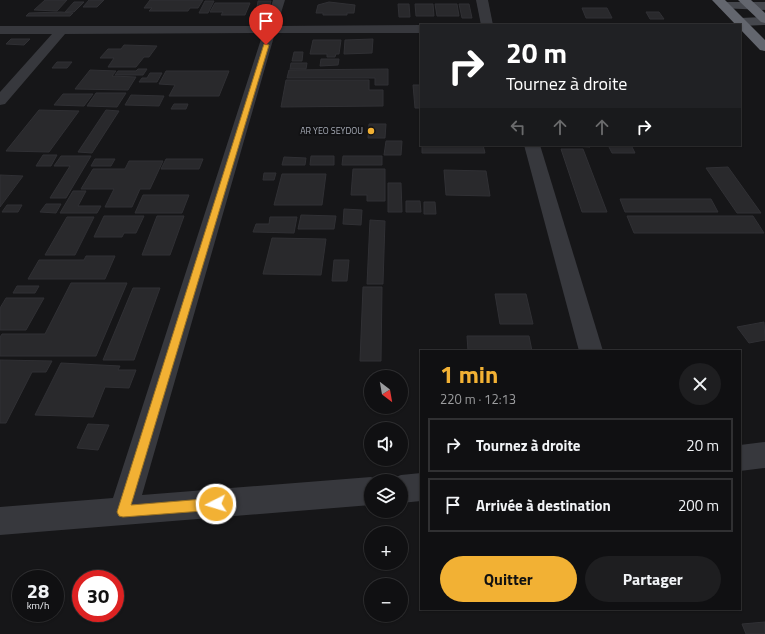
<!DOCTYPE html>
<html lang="fr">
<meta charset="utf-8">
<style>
body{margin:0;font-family:"Titillium Web",sans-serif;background:#1e1e20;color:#f1f3f6;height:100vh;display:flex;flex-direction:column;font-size:15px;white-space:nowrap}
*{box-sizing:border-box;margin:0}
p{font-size:13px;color:#9c9d9f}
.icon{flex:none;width:22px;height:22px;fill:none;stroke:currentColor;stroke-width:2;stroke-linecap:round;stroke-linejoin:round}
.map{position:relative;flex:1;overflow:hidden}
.sheet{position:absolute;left:420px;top:350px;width:321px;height:260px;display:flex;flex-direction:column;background:#101012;border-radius:0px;box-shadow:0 1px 3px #0004,0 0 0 1px #303032}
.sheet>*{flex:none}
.guide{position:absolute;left:420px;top:24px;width:321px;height:122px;border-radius:0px;box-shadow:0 1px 3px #0004,0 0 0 1px #303032;background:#202124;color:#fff;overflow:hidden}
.needle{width:26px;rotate:149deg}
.fabs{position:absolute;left:364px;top:370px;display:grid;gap:8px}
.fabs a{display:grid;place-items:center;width:44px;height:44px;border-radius:50%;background:#101012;box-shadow:0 1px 3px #0004,0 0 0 1px #303032;font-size:20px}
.speed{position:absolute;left:12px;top:570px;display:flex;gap:8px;font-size:20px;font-weight:700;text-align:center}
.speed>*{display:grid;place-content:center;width:52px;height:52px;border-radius:50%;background:#101012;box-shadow:0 1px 3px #0004,0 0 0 1px #303032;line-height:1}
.speed small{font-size:10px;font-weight:400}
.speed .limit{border:6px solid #d22;background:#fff;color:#111}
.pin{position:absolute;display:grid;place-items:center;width:34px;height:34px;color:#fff;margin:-41px -17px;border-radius:50% 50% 50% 0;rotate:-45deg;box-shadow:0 0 4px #0007}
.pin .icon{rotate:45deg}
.me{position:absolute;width:44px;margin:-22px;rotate:265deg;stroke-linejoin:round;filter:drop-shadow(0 0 3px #0008)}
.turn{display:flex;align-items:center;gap:14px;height:84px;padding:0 20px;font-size:18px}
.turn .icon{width:52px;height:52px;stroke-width:2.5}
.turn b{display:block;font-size:28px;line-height:34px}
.lanes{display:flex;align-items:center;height:38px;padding:0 20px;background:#0003;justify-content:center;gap:20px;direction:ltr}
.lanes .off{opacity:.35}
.round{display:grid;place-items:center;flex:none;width:42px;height:42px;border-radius:21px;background:#1e1e20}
.headline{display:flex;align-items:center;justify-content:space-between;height:68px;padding:0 20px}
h1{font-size:24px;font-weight:700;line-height:30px;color:#f2b134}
.primary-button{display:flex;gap:8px;margin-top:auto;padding:8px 20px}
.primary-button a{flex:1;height:46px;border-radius:24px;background:#f2b134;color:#111;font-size:16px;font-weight:700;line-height:46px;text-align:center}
.primary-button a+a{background:#1e1e20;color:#f1f3f6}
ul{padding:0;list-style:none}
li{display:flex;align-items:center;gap:12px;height:54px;margin:0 8px 6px;padding:0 12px;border:2px solid #303032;border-radius:0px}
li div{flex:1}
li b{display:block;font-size:15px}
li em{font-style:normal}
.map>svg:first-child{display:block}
.building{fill:#29292c;stroke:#303034}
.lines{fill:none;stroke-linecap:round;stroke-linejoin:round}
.street{fill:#37383d;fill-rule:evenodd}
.secondary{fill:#45474d;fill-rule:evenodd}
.highway{fill:#63666e;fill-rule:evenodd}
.route{fill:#f2b134;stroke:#9d7322}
.poi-dot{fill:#f2b134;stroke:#111113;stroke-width:1.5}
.labels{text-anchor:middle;stroke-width:4;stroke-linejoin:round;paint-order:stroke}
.far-poi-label{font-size:9px;fill:#a8adb8;stroke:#111113;text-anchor:end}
</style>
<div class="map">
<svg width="765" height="634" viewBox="0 0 765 634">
<rect width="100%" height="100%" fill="#161618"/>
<g class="building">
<polygon points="45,0 67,0 57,11 34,10"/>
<polygon points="89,0 104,0 97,7 83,7"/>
<polygon points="150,0 203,0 198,8 190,8 188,11 149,11 152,8 144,8"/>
<polygon points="205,1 214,1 208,13 199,13"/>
<polygon points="258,1 271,1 269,8 257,8"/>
<polygon points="74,2 84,2 74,12 65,12"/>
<polygon points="329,2 355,5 354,13 347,13 347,15 323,15 323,13 316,13 318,5"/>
<polygon points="215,3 250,3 245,15 221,15 223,12 210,12"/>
<polygon points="398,4 409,4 410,17 399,17"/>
<polygon points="415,4 433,4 434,16 416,16"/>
<polygon points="435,4 457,4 459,16 437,16"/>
<polygon points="459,4 469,4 472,18 462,18"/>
<polygon points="582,8 607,8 612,18 586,18"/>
<polygon points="61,12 73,13 70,16 26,16 29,13"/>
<polygon points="646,12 659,12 664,19 650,19"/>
<polygon points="11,39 30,39 24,45 6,44"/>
<polygon points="373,39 372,53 344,54 345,40"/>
<polygon points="313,40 341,40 339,54 336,54 335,57 327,57 327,54 310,54"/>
<polygon points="124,45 157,46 149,57 144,57 136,67 108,67 114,58 100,58 108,49 121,49"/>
<polygon points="294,52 303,52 302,61 292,61"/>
<polygon points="321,59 339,59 338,65 320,66"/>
<polygon points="57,62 72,62 67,68 52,68"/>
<polygon points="291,63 307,63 306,69 290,69"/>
<polygon points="138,69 147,69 143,75 115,75 118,71 136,71"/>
<polygon points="388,69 388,85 375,85 375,78 287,78 289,70"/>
<polygon points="90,70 116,71 112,76 136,77 128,90 75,89"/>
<polygon points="166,71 229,71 219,96 169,96 175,85 159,84"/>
<polygon points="150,73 162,73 157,82 139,82 142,78 147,78"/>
<polygon points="286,80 369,80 369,90 383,90 383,106 281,107"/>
<polygon points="413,85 421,85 421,108 415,108"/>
<polygon points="96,93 126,93 117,107 87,106"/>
<polygon points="63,94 93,94 84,106 54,105"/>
<polygon points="131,95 164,96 159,106 125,105"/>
<polygon points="174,104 188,104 186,109 171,109"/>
<polygon points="39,110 79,111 49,152 6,151"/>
<polygon points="106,110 119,111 92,153 78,152"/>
<polygon points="369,124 386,124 385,138 368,138"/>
<polygon points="386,141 402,141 401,155 384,155"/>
<polygon points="422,145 483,145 485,153 422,153"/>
<polygon points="589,145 590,147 555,145"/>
<polygon points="608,145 631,145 635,153 612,153"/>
<polygon points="561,149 583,149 607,212 582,212"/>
<polygon points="43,155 57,155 51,166 36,166"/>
<polygon points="61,156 91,156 66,198 50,198 70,166 54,166"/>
<polygon points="311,156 334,156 334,165 310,165"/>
<polygon points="343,156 382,156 382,165 342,165"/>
<polygon points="284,157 306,158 305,165 282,165"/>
<polygon points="95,159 115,159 111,166 91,166"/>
<polygon points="166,159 203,159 199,169 161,169"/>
<polygon points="129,161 163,161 150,189 140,189 132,207 105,207 114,189 81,189 93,169 125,169"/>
<polygon points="728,167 761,213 737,213 706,168"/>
<polygon points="353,169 385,169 385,201 367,201 367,195 351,195"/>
<polygon points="444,170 486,171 490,196 446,195"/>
<polygon points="264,173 276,173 274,180 263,180"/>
<polygon points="282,174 326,174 322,205 274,205"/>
<polygon points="0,175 23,176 0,207"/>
<polygon points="388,183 401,183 402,212 388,212"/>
<polygon points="73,191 86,191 78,206 101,206 97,213 60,213"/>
<polygon points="143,195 189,195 182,213 135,213"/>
<polygon points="620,199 711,199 718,212 625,212"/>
<polygon points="406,201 420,201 421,212 406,212"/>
<polygon points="424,202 435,202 436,214 424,214"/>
<polygon points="46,204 61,204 56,213 40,212"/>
<polygon points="7,205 22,205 18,212 2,212"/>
<polygon points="344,209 362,210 361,225 343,224"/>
<polygon points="301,215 336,216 334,229 298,229"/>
<polygon points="104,216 144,216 136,233 124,233 122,237 94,237"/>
<polygon points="157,216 184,216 170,255 142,255"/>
<polygon points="627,216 753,216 764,233 634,233"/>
<polygon points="67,217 94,217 75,255 45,255"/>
<polygon points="270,217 297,217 294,233 253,232 256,224 269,224"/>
<polygon points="370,220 385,221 383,284 367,284"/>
<polygon points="272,238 326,239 321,275 263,274"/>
<polygon points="86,256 115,256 105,279 28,279 39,260 84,260"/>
<polygon points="334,260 349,260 347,281 332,281"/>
<polygon points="71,283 127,283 96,356 0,356 0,337 2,334 45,334"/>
<polygon points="17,286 39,286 35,293 13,293"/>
<polygon points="363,287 382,287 381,361 360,361"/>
<polygon points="133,288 160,288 134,360 103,360"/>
<polygon points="495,294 526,294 533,324 500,324"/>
<polygon points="6,298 44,298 26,330 0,330 0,308"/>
<polygon points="764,322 765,340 749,343 737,327"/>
<polygon points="467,336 529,336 532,351 468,351"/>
<polygon points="0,360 52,361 46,372 32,372 6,423 0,423"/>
<polygon points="61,363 120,366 118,370 136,370 129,388 105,387 93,417 35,415"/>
<polygon points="88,424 109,425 98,450 77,448"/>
<polygon points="765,622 765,634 746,634 742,624"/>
</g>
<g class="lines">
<g class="street">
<polygon points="273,0 285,0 277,26 421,25 421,33 275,33 142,495 371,477 380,481 371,481 371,505 0,535 0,507 113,498 263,33 65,34 5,104 0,105 0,92 52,34 0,34 0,26 265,26"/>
<polygon points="476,0 488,0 493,25 481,25"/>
<polygon points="524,145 540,145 603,351 579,351"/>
<polygon points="765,442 765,468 740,471 740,445"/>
<polygon points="421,473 421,501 401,503 401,481 390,481 391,479 401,475"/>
</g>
<g class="secondary">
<polygon points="724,2 765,2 765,10 720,8 718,6 720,4"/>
<polygon points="765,17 765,25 740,26 734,22 740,18"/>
</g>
<g class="highway">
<polygon points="712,0 725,0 765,40 765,51 760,50 740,29 740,25 736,25"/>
<polygon points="738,0 751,0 765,13 765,23 761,22"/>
</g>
</g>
<polygon class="route" points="264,44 269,45 131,505 216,498 220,500 222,504 220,508 216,510 123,517 119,516 117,512"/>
<circle class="poi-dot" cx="371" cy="131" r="4"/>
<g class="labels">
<g class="far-poi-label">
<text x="363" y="134">AR YEO SEYDOU</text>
</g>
</g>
</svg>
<div class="fabs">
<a><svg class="needle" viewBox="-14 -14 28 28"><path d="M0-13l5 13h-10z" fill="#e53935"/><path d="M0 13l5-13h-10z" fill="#9c9d9f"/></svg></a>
<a><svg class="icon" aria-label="sound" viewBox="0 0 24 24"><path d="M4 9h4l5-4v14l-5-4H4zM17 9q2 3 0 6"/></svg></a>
<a><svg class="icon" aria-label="layers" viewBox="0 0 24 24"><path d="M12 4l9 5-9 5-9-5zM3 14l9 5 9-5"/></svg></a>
<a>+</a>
<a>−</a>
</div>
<div class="speed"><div>28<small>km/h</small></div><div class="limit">30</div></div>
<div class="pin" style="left:266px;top:45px;background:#d93025"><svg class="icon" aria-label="arrive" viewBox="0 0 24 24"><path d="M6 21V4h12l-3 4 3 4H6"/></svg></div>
<svg class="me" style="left:216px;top:504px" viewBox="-20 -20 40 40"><circle r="17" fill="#f2b134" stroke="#fff" stroke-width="3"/><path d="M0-11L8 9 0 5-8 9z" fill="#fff"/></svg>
<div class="guide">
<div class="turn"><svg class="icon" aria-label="right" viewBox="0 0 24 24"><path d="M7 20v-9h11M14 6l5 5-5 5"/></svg><div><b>20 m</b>Tournez à droite</div></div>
<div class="lanes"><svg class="icon off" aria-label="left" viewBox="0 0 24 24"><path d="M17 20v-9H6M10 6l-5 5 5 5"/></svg><svg class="icon off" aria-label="ahead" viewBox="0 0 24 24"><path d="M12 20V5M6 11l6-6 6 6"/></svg><svg class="icon off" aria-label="ahead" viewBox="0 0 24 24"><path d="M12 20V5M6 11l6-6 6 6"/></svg><svg class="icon" aria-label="right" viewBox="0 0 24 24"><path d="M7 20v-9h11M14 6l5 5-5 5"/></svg></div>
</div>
<section class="sheet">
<div class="headline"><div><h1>1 min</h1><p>220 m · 12:13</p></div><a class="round"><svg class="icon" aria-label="close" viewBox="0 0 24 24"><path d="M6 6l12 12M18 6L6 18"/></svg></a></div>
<ul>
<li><svg class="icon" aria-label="right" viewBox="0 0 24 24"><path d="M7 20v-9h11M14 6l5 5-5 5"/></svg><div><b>Tournez à droite</b></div><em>20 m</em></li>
<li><svg class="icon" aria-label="arrive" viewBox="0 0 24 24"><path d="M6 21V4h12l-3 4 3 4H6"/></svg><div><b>Arrivée à destination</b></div><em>200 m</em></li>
</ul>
<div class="primary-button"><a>Quitter</a><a>Partager</a></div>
</section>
</div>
